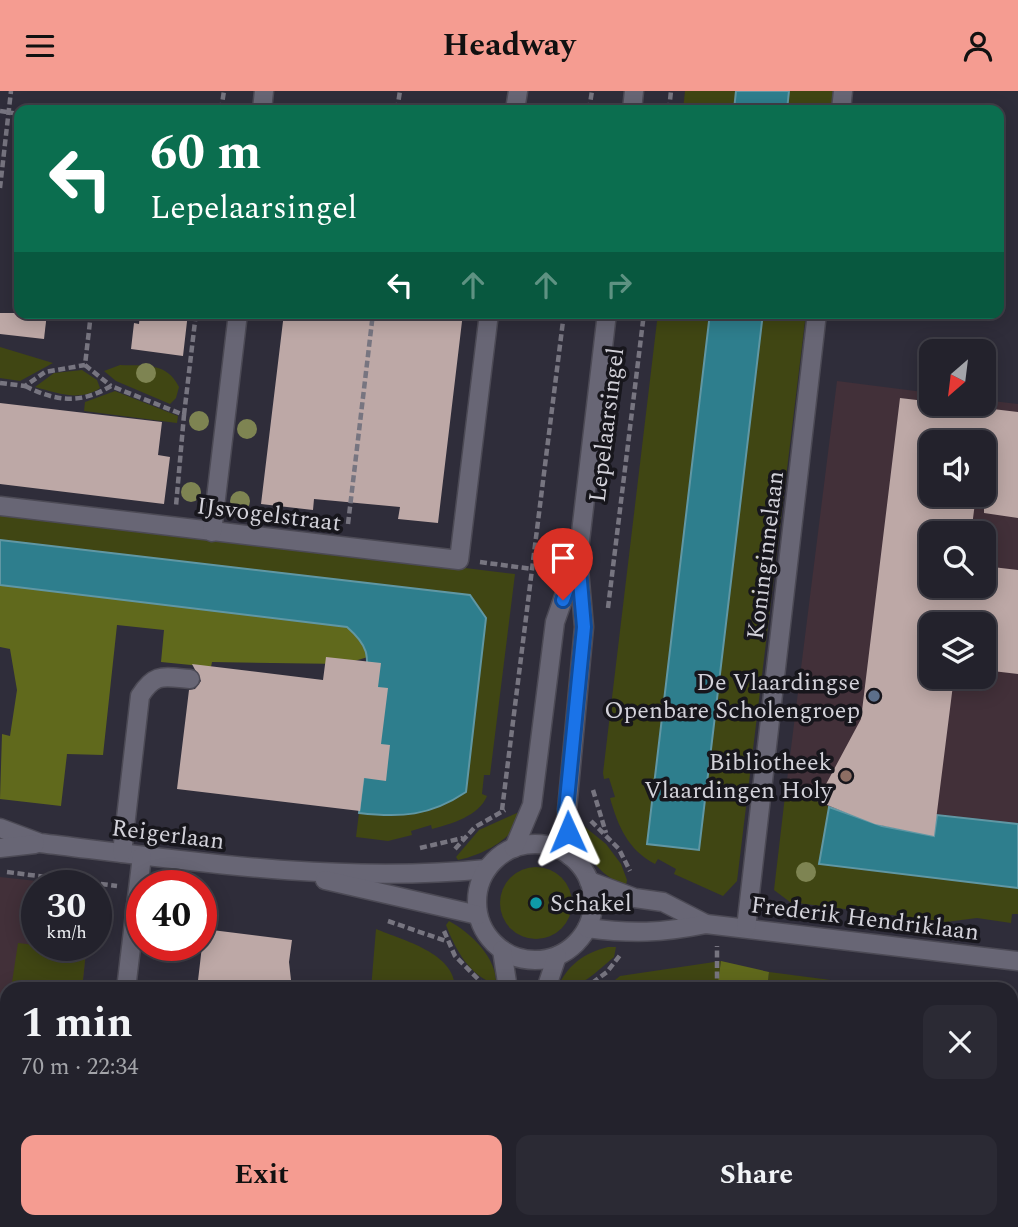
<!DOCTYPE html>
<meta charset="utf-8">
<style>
body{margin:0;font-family:Spectral,serif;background:#2b2a34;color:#f1f3f6;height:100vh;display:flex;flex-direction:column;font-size:26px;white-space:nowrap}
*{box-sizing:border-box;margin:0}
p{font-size:23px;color:#a3a4a9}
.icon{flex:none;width:38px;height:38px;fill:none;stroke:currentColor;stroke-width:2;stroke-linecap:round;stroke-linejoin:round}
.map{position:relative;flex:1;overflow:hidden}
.sheet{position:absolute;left:0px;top:891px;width:1018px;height:247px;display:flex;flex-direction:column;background:#23222c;border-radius:21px 21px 0 0;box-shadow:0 4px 18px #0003,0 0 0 2px #403f48}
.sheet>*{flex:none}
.hud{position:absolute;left:14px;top:14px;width:990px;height:214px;border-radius:14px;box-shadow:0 4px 18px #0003,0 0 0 2px #403f48;background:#0b6e4f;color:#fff;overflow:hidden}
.needle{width:46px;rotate:208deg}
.buttons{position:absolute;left:919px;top:248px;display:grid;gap:14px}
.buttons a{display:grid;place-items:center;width:77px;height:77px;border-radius:14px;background:#23222c;box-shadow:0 4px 18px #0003,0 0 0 2px #403f48;font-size:35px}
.speed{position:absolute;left:21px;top:779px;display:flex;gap:14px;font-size:35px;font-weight:700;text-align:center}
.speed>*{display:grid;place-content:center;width:91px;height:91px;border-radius:50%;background:#23222c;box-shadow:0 4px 18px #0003,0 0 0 2px #403f48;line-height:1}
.speed small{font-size:18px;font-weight:400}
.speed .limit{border:10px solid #d22;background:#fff;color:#111}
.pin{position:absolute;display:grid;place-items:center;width:60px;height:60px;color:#fff;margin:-72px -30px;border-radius:50% 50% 50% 0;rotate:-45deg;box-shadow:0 0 7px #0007}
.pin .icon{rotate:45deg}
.me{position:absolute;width:77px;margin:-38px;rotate:359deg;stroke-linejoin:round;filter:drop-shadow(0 0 5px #0008)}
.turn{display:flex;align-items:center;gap:24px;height:147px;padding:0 21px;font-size:32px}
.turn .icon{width:91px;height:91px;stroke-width:2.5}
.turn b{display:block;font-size:49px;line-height:60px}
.lanes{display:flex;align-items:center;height:66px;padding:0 21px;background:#0003;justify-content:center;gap:35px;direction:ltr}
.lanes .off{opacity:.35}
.round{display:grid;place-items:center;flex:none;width:74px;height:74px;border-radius:14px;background:#2b2a34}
.overview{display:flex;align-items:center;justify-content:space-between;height:119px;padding:0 21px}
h1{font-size:42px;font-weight:700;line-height:52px}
.button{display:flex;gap:14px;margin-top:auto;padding:14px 21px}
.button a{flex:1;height:80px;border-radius:14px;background:#f59c91;color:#111;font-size:28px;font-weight:700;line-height:80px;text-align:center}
.button a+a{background:#2b2a34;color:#f1f3f6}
header{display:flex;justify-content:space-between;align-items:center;height:91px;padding:0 21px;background:#f59c91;color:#111;font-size:32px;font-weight:700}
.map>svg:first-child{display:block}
.education{fill:#423039;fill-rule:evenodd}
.green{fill:#404613}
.forest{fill:#60691c}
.water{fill:#2e7e8d;stroke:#6097a4;stroke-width:2}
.building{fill:#bda8a6}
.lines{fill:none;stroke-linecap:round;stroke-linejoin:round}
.minor-casing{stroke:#4c4a55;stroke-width:21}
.path{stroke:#777580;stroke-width:4.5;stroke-dasharray:7 3.5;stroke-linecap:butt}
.minor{stroke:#686675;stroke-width:18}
.tree{fill:#7e8452}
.route-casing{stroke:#114b97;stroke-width:18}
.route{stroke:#1a73e8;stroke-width:12}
.service-dot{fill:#5c6f8a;stroke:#17161c;stroke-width:2.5}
.education-dot{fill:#8d6e63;stroke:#17161c;stroke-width:2.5}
.culture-dot{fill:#0f9aa8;stroke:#17161c;stroke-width:2.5}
.labels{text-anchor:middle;stroke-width:7;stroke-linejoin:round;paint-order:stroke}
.street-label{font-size:24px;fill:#d3d2da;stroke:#17161c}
.poi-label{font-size:24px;fill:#d3d2da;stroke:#17161c;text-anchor:end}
</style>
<header><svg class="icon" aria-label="menu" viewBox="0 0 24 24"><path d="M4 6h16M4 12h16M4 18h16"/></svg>Headway<svg class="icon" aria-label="person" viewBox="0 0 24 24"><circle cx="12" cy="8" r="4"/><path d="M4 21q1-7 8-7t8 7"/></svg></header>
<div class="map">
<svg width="1018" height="1136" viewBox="0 0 1018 1136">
<rect width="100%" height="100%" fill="#2f2d3a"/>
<g class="education">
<path d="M837 290 931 302V313H984V309L1018 313V733L937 724 934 745 916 743 861 729 817 710 785 705ZM931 352H984V404H931ZM931 443H984V495H931ZM931 534H984V586H931Z"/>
<polygon points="0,786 73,794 37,794 37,854 87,854 82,898 7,898 7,988 0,987"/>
</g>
<g class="green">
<polygon points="685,0 736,0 734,19 683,19"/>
<polygon points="789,0 833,0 831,19 787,19"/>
<path d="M658 222H710L647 753 699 759 763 222H806L737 790 723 805 674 783 676 778 658 768 655 773C628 759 618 735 610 707L615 706 609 687 604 688 603 682Z"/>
<polygon points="0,256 53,272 20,290 0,287"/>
<path d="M120 274C145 275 167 271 179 296L176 307 170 313 116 290 104 280Z"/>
<path d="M82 279 97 289 100 297C80 311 57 302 35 296L54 282Z"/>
<polygon points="115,300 178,325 177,332 84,320 85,311"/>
<path d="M0 420 515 483 490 684H484L482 703 487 705C479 725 451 733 432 738L431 734 411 740 412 744 388 750 356 746 359 722C401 727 430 725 466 701L470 504 0 449Z"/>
<polygon points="785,705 817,710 829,716 820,773 1018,797 1018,823 1012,823 1011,832 977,827 946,831 790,811 774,799"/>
<path d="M519 721C519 747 480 765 458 769L456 766 479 739Z"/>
<path d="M580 732 606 753 621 773 627 789 626 794C599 786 583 761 577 734Z"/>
<circle cx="536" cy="812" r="36"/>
<path d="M449 830C471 842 497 867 496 893 470 886 455 858 446 834Z"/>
<path d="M376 838C402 849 456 862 455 898H371Z"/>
<polygon points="18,852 86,860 82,898 11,898"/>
<path d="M608 856H616L614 866C596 881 581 898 557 898 567 874 584 862 608 856Z"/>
<polygon points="721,870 717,898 604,898 620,885"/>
<polygon points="769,881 900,898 767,898"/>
</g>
<g class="forest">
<polygon points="0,494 347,536 364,551 368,566 344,573 212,571 211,576 161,571 164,539 117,534 103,664 67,663 61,715 0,708 2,643 10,645 17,599 10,558 0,556"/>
<polygon points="721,870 769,881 767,898 717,898"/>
</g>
<g class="water">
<polygon points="736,0 789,0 787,19 734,19"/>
<polygon points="710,222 763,222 699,759 647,753"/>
<path d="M0 449 470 504 486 527 466 701C430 725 401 727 359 722L375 596H366C368 566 371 557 347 536L0 494Z"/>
<polygon points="829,716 882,735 934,745 937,724 1018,733 1018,797 819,773"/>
</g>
<g class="building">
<polygon points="0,222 47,222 44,248 0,243"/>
<polygon points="140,222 188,222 183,265 131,258 134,232 139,233"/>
<polygon points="284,222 463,222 438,432 398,428 400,416 314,408 313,419 261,413"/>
<polygon points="900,307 1018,321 1018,427 984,422 984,352 931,352 931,404 976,404 971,443 931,443 931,495 984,495 984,475 1018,479 1018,583 984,579 984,534 931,534 931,586 954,586 934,745 875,733 817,710 861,628"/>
<polygon points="0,312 162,331 158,364 170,366 164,413 0,393"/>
<polygon points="326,566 381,572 378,596 388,597 381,653 390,654 386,690 364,687 360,720 177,698 189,599 195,598 201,590 192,573 323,589"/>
<polygon points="204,838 292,849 289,871 292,898 197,898"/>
</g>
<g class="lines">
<defs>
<g id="minor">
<polyline points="262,19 264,0"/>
<polyline points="515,19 518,0"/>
<polyline points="632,19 634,0"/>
<polyline points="841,19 843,0"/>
<polyline points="0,415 459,469 489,222"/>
<polyline points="212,441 238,222"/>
<path d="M0 737 40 752C188 770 338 793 487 778"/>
<circle cx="535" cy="811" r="58"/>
<polyline points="0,757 35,753"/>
<polyline points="514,757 532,714 555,531 575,474"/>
<path d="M122 762 140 605C155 581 164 586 190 588"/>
<polyline points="570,765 567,719 584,536 578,467 607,222"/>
<polyline points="325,789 478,824"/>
<polyline points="589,790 635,807 663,811 706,833"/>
<path d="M587 837C632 843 662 842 706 833L1018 870"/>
<polyline points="746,837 817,222"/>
<polyline points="502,859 508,898"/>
<polyline points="126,898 142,765"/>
<polyline points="546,898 557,865"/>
<polyline points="0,1014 7,1015"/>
<polyline points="852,1130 895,1136"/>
<polyline points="98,1136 99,1130"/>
<polyline points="483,1136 483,1130"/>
<polyline points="511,1136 512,1130"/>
</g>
</defs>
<use href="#minor" class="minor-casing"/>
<g class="path">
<polyline points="221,19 224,0"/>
<polyline points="397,19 400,0"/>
<polyline points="589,19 592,0"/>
<polyline points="669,19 671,0"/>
<polyline points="0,20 19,23"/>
<polyline points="0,97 11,0"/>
<polyline points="85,274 111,295"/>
<polyline points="0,292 25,295 45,281 85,274 91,222"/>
<path d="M25 295C57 311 81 313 111 295L184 324 176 415"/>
<polyline points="184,324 196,222"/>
<polyline points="348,433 373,222"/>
<polyline points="480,471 532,478"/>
<polyline points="608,517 644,222"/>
<polyline points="593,699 606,742"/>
<polyline points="502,719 564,222"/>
<polyline points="591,730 619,758 630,780"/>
<polyline points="420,757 463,747"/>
<polyline points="455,758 475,736 505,719"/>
<polyline points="7,781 117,795"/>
<polyline points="388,830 446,850"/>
<polyline points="444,840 455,865 484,894"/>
<polyline points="584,898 607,881 621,863"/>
<polyline points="717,898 717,855"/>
<polyline points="41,1136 42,1130"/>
<polyline points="453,1136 454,1130"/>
<polyline points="686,1136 687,1130"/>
</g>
<use href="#minor" class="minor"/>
</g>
<g class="tree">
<circle cx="146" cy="282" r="10"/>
<circle cx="199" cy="330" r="10"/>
<circle cx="247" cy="338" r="10"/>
<circle cx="191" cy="401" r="10"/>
<circle cx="240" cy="410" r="10"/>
<circle cx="806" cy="781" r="10"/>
</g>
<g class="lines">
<defs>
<polyline id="route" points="563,509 578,467 584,536 566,719 568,741"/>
</defs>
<use href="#route" class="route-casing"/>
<use href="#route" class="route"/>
</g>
<circle class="service-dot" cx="874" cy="605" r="7"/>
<circle class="education-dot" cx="846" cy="685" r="7"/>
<circle class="culture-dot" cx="536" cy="812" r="7"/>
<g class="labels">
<g class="street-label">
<text transform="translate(606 334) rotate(-83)" y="8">Lepelaarsingel</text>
<text transform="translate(269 423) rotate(7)" y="8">IJsvogelstraat</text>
<text transform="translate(765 464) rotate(-83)" y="8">Koninginnelaan</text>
<text transform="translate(168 743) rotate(7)" y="8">Reigerlaan</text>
<text transform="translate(865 827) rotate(7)" y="8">Frederik Hendriklaan</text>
</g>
<g class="poi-label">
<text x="860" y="599">De Vlaardingse<tspan x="860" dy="28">Openbare Scholengroep</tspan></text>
<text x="832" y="679">Bibliotheek<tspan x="832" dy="28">Vlaardingen Holy</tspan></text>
<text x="550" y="820" text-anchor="start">Schakel</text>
</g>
</g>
</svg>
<div class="buttons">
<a><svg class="needle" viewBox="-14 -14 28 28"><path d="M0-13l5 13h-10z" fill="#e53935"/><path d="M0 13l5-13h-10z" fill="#a3a4a9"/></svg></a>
<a><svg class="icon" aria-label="sound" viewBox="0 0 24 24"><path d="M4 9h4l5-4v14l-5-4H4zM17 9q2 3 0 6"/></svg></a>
<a><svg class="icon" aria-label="search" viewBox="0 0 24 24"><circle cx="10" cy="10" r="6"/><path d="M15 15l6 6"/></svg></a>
<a><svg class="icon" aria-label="layers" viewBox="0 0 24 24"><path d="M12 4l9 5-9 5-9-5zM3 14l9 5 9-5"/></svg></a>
</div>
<div class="speed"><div>30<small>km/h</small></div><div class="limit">40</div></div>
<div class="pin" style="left:563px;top:509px;background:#d93025"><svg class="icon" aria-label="arrive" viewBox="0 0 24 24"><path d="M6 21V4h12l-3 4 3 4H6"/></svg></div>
<svg class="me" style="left:568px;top:741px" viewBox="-20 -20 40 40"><path d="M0-17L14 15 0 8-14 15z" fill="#1a73e8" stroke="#fff" stroke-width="4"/></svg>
<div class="hud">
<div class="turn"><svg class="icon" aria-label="left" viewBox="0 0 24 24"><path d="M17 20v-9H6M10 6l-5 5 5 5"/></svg><div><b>60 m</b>Lepelaarsingel</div></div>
<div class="lanes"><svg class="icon" aria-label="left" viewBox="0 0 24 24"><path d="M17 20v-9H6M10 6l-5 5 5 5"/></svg><svg class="icon off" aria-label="ahead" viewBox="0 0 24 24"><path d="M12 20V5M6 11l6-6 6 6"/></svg><svg class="icon off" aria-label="ahead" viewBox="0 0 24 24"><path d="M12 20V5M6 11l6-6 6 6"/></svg><svg class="icon off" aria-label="right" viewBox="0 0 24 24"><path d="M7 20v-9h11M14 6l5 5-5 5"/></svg></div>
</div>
<section class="sheet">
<div class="overview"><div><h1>1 min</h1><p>70 m · 22:34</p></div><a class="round"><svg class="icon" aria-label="close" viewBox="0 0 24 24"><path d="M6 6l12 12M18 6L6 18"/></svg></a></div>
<div class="button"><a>Exit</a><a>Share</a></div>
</section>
</div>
